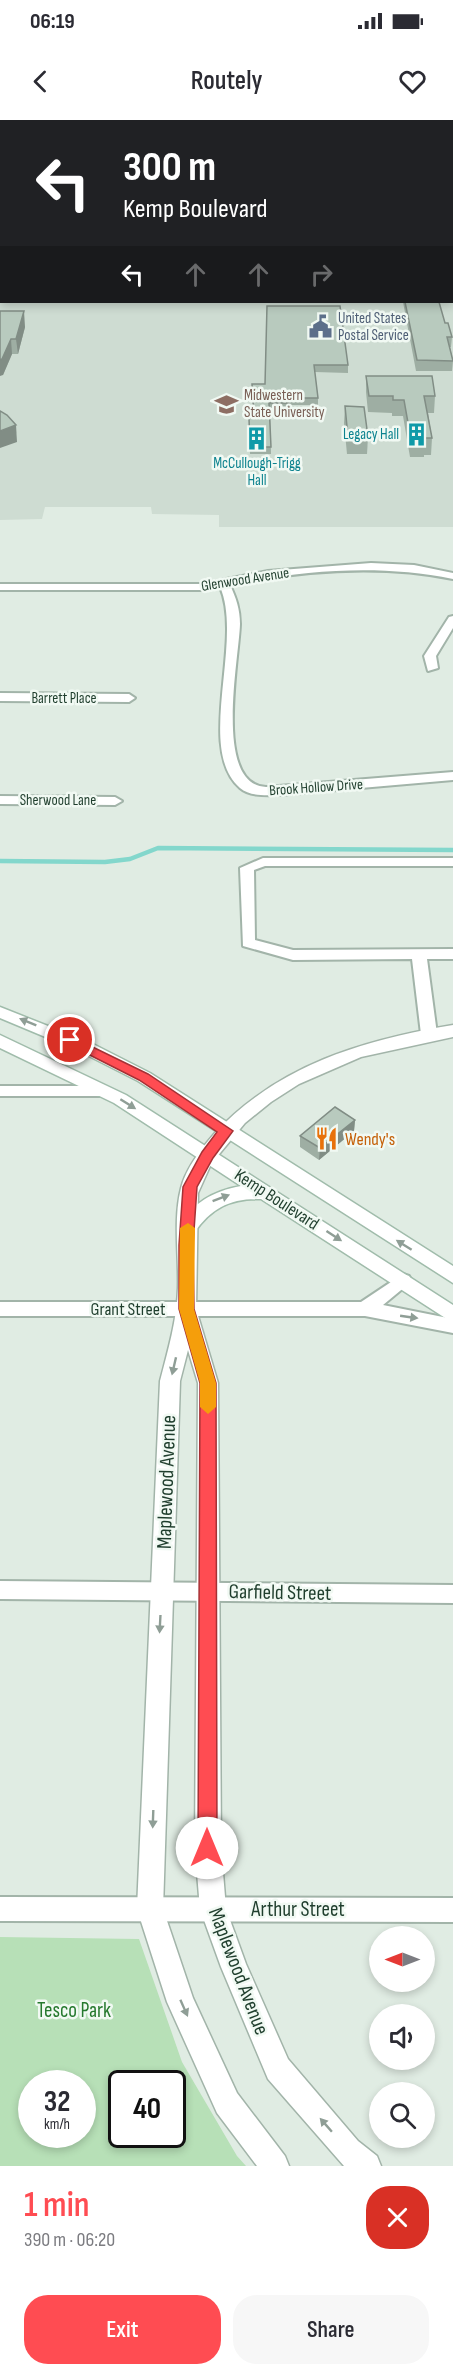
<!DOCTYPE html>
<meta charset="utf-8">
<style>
body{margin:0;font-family:"Sofia Sans Condensed",sans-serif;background:#f7f7f7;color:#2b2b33;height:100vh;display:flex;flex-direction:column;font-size:22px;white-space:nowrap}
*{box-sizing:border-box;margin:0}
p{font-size:20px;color:#7c7c81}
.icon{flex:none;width:33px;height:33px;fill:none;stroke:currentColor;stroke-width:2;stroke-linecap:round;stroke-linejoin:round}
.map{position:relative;height:2046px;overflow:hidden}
.details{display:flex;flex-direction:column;background:#fff;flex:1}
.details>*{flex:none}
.guide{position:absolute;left:0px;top:0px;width:453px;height:183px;box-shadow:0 3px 9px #0003;background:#202124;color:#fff;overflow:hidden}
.needle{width:39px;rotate:270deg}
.tools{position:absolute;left:369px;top:1806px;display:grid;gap:12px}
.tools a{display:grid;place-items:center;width:66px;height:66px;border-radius:50%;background:#fff;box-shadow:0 3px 9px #0003;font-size:30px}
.speed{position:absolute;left:18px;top:1950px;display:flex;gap:12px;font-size:30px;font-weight:700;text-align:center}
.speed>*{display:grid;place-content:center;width:78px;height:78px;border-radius:50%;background:#fff;box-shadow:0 3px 9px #0003;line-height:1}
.speed small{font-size:15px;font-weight:400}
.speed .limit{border:3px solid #111;border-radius:9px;background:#fff;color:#111}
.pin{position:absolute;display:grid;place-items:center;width:51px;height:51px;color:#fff;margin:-26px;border:3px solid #fff;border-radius:50%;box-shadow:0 2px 6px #0007}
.me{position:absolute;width:66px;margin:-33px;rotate:0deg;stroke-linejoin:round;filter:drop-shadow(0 0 4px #0008)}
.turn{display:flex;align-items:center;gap:21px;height:126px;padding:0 24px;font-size:27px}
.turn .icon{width:78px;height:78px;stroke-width:2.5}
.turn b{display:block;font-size:42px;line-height:51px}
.lanes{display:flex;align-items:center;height:57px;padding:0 24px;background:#0003;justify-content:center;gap:30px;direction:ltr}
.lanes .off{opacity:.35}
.round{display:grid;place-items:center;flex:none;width:63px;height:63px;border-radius:24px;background:#f7f7f7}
.head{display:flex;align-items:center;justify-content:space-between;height:102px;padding:0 24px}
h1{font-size:36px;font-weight:600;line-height:45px;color:#ff4c52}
.action{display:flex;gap:12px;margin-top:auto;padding:12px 24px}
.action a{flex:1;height:69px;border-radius:24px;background:#ff4c52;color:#fff;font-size:24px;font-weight:600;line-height:69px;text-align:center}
.action a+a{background:#f7f7f7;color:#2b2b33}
.status{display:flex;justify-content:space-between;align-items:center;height:42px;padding:0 30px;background:#fff;direction:ltr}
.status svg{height:16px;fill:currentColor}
header{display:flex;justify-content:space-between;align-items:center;height:78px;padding:0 24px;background:#fff;font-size:27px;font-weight:600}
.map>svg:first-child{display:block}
.built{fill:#cedcd2}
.green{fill:#b7e0b7;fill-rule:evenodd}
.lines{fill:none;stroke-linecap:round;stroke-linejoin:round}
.stream{stroke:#83d7cc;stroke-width:4.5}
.minor-casing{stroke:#a2b4a9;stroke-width:4}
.tertiary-casing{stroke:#a2b4a9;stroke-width:3}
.secondary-casing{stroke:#a0bcab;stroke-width:3}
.minor{fill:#fff;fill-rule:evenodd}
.tertiary{fill:#fff;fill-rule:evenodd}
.secondary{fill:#fff;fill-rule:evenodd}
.wall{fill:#9eaea3}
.shaded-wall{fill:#818d85}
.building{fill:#b8cabe;stroke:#818d85;stroke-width:1.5}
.oneway{fill:#8f9e96}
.route{fill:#ff4c52;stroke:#a63135;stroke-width:1.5}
.slow{fill:#f59e0b}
.labels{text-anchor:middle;stroke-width:5;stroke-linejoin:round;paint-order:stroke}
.far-service-label{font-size:15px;fill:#4e5e75;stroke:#f1f9f3;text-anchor:start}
.far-education-label{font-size:15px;fill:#785e54;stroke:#f1f9f3;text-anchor:start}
.far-culture-label{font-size:15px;fill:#0d838f;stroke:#f1f9f3;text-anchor:end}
.far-street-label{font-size:15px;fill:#1f3e2d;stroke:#f1f9f3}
.food-label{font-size:18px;fill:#c56008;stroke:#f1f9f3;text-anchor:start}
.street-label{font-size:18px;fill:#1f3e2d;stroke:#f1f9f3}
.near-street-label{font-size:21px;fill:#1f3e2d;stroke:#f1f9f3}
.near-park-label{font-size:21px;fill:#26792e;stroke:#f1f9f3}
</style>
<div class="status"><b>06:19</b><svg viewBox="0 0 49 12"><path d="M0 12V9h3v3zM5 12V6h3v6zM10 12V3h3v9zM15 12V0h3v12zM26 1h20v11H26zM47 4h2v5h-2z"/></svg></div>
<header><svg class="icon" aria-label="back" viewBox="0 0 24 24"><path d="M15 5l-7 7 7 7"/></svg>Routely<svg class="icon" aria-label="heart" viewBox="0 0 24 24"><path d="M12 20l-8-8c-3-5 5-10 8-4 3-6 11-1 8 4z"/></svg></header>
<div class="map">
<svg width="453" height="2046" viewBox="0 0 453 2046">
<rect width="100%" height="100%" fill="#e0ece3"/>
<polygon class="built" points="0,119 2,182 452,182 453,120 453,407 219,407 219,395 152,394 151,387 45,387 42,399 0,400"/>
<path class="green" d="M0 1817 139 1819 182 1942 237 2036 246 2046H0ZM32 1964H82V2014H32ZM122 1964H172V2014H122Z"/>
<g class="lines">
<polyline class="stream" points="0,741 105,742 130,739 158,728 453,730"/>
<defs>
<g id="minor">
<polygon points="78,0 95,2 79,2"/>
<polygon points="113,0 120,0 112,2"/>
<polygon points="228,0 270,0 273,2 225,2"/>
<polygon points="402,0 408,0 401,2"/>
<rect x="452" y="93" width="1" height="4"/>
<path d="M371 443 414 445 453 453V459C379 444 304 450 230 465 236 478 240 489 240 504 239 539 213 665 266 667L453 652V660L280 675C268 675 250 677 240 668 195 629 244 521 220 467L201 470H0V464H201L268 451Z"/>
<polygon points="453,496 453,508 436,536 438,548 428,551 424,536 449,497"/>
<polygon points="0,573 129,574 135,578 129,582 0,581"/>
<polygon points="0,676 115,677 122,681 115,685 0,684"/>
<polygon points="263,738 453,738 453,746 265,746 254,750 255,820 293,830 453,829 453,839 427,839 437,914 434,918 429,919 421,914 412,839 293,840 243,826 240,748"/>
<polygon points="0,966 104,966 112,971 104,976 0,976"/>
<polygon points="403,1154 409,1156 412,1161 383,1185 453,1199 453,1213 365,1196 0,1196 0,1182 361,1182"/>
<polygon points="0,1461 453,1465 453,1483 0,1479"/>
<polygon points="0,1777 453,1778 453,1802 0,1801"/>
</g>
<g id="tertiary">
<rect x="0" y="114" width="2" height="4"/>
<rect x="452" y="115" width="1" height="4"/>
<path d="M453 905V917L361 937 299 964 271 982 245 1003 211 1044 198 1073 196 1189 218 1263 221 1728 226 1789 246 1844 288 1939 358 2021 377 2036 381 2046H344L268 1959 221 1847 200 1789 195 1728 198 1263 188 1230 180 1261 163 1789 193 1878 237 1973 285 2036 289 2046H257L217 1993 167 1882 137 1789 160 1261C168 1230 177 1200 178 1168 179 1136 173 1099 181 1068 186 1048 201 1029 214 1014 278 945 363 920 453 905Z"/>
</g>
<g id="secondary">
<polygon points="0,887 91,923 150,953 453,1146 453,1163 138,961 79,931 0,898"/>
<path d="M0 915 126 975 453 1185V1203L261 1079C231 1078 211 1088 194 1113H180L178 1108C192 1083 213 1071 241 1066L114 983 0 928Z"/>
</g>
</defs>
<use href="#minor" class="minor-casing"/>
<use href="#tertiary" class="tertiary-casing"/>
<use href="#secondary" class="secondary-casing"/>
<use href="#minor" class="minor"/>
<use href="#tertiary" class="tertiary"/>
<use href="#secondary" class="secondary"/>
</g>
<g class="wall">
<polygon points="2,75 2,105 0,105 0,79"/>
<polygon points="403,182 439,182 445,203 452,217 451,227 450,227 453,241 452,251 416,251"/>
<polygon points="267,186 348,245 348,253 315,252 318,278 318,285 289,285 289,290 270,290 271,334 250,334 249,298 254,298 252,264 265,264"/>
<polygon points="0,191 25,207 18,234 12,234 3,255"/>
<polygon points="366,256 435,276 434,293 428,293 432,318 431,335 424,335 424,337 410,337 403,296 392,296 392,293 368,292 366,272"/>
<polygon points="345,286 368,317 367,334 347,334 344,303"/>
<polygon points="355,1000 354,1011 319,1040 300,1027 300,1016"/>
</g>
<g class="shaded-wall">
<polygon points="24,191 25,207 18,234 16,219"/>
<polygon points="11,219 12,234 3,255 0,256 0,240"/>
<polygon points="16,305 17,322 0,328 0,311"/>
<polygon points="355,1000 354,1011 319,1040 320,1028"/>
</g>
<g class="building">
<polygon points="2,75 2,92 0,92 0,79"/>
<polygon points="405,182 439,182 445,203 448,203 452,217 447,217 453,241 417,240"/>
<polygon points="267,186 340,186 348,245 314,245 318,278 289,278 289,283 269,283 271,327 250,327 249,298 254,298 252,264 265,264"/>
<polygon points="0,191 24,191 16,219 11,219 2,239 0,240"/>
<polygon points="366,256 432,256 435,276 424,276 432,318 425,318 425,320 411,320 404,280 393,280 393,276 369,276"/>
<polygon points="345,286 364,287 368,317 348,317"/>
<polygon points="0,291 7,295 16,305 0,311"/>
<polygon points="335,987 355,1000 320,1028 300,1016"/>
</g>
<defs><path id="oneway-solid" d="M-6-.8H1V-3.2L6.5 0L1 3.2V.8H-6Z" transform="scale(1.5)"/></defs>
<g class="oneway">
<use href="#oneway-solid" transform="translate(28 902) rotate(-158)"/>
<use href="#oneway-solid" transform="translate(128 984) rotate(32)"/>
<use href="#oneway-solid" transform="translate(221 1078) rotate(-21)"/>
<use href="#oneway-solid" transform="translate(334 1116) rotate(33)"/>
<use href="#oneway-solid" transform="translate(404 1125) rotate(-148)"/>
<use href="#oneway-solid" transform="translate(409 1197) rotate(8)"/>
<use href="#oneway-solid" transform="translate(174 1246) rotate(103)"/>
<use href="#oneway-solid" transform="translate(160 1504) rotate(93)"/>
<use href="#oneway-solid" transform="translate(153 1699) rotate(92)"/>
<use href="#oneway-solid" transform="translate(184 1888) rotate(66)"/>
<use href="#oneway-solid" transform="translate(326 2005) rotate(-131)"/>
</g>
<polygon class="route" points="70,916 148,954 233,1011 213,1038 197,1067 193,1125 194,1189 216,1263 217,1728 214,1735 207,1738 201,1735 198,1728 200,1263 179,1189 179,1125 183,1067 202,1032 217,1012 139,960 66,923 66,917"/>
<polygon class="slow" points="188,1103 195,1108 194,1189 216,1263 216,1287 208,1294 200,1287 200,1263 179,1189 180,1108"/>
<defs>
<symbol id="civic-bare" viewBox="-9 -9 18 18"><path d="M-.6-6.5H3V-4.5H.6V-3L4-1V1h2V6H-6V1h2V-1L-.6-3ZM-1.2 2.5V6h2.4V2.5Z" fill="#5c6f8a" stroke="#f1f9f3" stroke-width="2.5" paint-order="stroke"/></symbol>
<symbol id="university-bare" viewBox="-9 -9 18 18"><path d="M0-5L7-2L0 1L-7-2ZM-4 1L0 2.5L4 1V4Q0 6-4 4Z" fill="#8d6e63" stroke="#f1f9f3" stroke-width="2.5" paint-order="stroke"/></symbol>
<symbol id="building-bare" viewBox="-9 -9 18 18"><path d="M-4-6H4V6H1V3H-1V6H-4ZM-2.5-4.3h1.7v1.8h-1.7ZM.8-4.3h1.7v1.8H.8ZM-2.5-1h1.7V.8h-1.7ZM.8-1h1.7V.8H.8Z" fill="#0f9aa8" stroke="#f1f9f3" stroke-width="2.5" paint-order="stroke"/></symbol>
<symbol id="restaurant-bare" viewBox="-9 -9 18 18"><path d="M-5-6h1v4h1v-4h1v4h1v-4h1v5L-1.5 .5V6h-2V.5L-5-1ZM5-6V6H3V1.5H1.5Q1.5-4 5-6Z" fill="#e8710a" stroke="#f1f9f3" stroke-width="2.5" paint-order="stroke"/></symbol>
</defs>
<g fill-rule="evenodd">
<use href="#civic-bare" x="304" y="190" width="33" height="33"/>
<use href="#university-bare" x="210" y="268" width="33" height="33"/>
<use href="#building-bare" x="400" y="298" width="33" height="33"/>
<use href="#building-bare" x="240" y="302" width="33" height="33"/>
<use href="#restaurant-bare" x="310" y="1002" width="33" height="33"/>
</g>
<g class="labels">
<g class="far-service-label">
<text x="338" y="203">United States<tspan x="338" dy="17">Postal Service</tspan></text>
</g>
<g class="far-education-label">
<text x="244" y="280">Midwestern<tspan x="244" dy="17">State University</tspan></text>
</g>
<g class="far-culture-label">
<text x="399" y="319">Legacy Hall</text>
<text x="257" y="348" text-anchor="middle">McCullough-Trigg<tspan x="257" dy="17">Hall</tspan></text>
</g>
<g class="far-street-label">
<text transform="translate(245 459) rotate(-9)" y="5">Glenwood Avenue</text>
<text x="64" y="583">Barrett Place</text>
<text transform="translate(316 667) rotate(-4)" y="5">Brook Hollow Drive</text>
<text x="58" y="685">Sherwood Lane</text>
</g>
<g class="food-label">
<text x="345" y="1025">Wendy's</text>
</g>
<g class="street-label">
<text transform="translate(277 1079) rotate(33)" y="6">Kemp Boulevard</text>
<text x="128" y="1195">Grant Street</text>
</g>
<g class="near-street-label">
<text transform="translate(166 1362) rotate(-88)" y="7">Maplewood Avenue</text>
<text transform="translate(280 1472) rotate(1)" y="7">Garfield Street</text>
<text x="298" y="1796">Arthur Street</text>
<text transform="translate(239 1851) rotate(69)" y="7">Maplewood Avenue</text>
</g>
<g class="near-park-label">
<text x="74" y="1897">Tesco Park</text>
</g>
</g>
</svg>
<div class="tools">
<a><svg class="needle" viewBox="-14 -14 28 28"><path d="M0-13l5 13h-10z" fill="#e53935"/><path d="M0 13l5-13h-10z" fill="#7c7c81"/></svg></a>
<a><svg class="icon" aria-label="sound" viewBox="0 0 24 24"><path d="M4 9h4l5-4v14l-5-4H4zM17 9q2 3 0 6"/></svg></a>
<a><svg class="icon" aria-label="search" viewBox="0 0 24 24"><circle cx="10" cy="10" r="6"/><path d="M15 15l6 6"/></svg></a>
</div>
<div class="speed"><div>32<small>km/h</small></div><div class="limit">40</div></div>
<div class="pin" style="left:70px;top:920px;background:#d93025"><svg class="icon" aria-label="arrive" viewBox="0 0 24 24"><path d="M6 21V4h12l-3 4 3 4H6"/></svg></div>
<svg class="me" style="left:207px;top:1728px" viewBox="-20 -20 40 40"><circle r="19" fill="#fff"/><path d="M0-13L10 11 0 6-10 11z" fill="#ff4c52"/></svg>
<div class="guide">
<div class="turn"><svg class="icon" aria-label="left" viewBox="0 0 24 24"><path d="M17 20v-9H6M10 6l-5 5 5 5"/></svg><div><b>300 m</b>Kemp Boulevard</div></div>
<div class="lanes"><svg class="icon" aria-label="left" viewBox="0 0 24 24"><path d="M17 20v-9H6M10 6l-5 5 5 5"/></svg><svg class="icon off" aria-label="ahead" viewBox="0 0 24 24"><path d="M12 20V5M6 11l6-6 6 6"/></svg><svg class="icon off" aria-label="ahead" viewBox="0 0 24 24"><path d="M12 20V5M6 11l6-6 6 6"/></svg><svg class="icon off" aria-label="right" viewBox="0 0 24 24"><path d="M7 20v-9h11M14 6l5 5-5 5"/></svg></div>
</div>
</div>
<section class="details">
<div class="head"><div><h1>1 min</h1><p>390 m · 06:20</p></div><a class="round" style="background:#d93025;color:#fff"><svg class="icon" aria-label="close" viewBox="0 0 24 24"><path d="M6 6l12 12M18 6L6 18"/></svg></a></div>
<div class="action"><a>Exit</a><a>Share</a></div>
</section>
